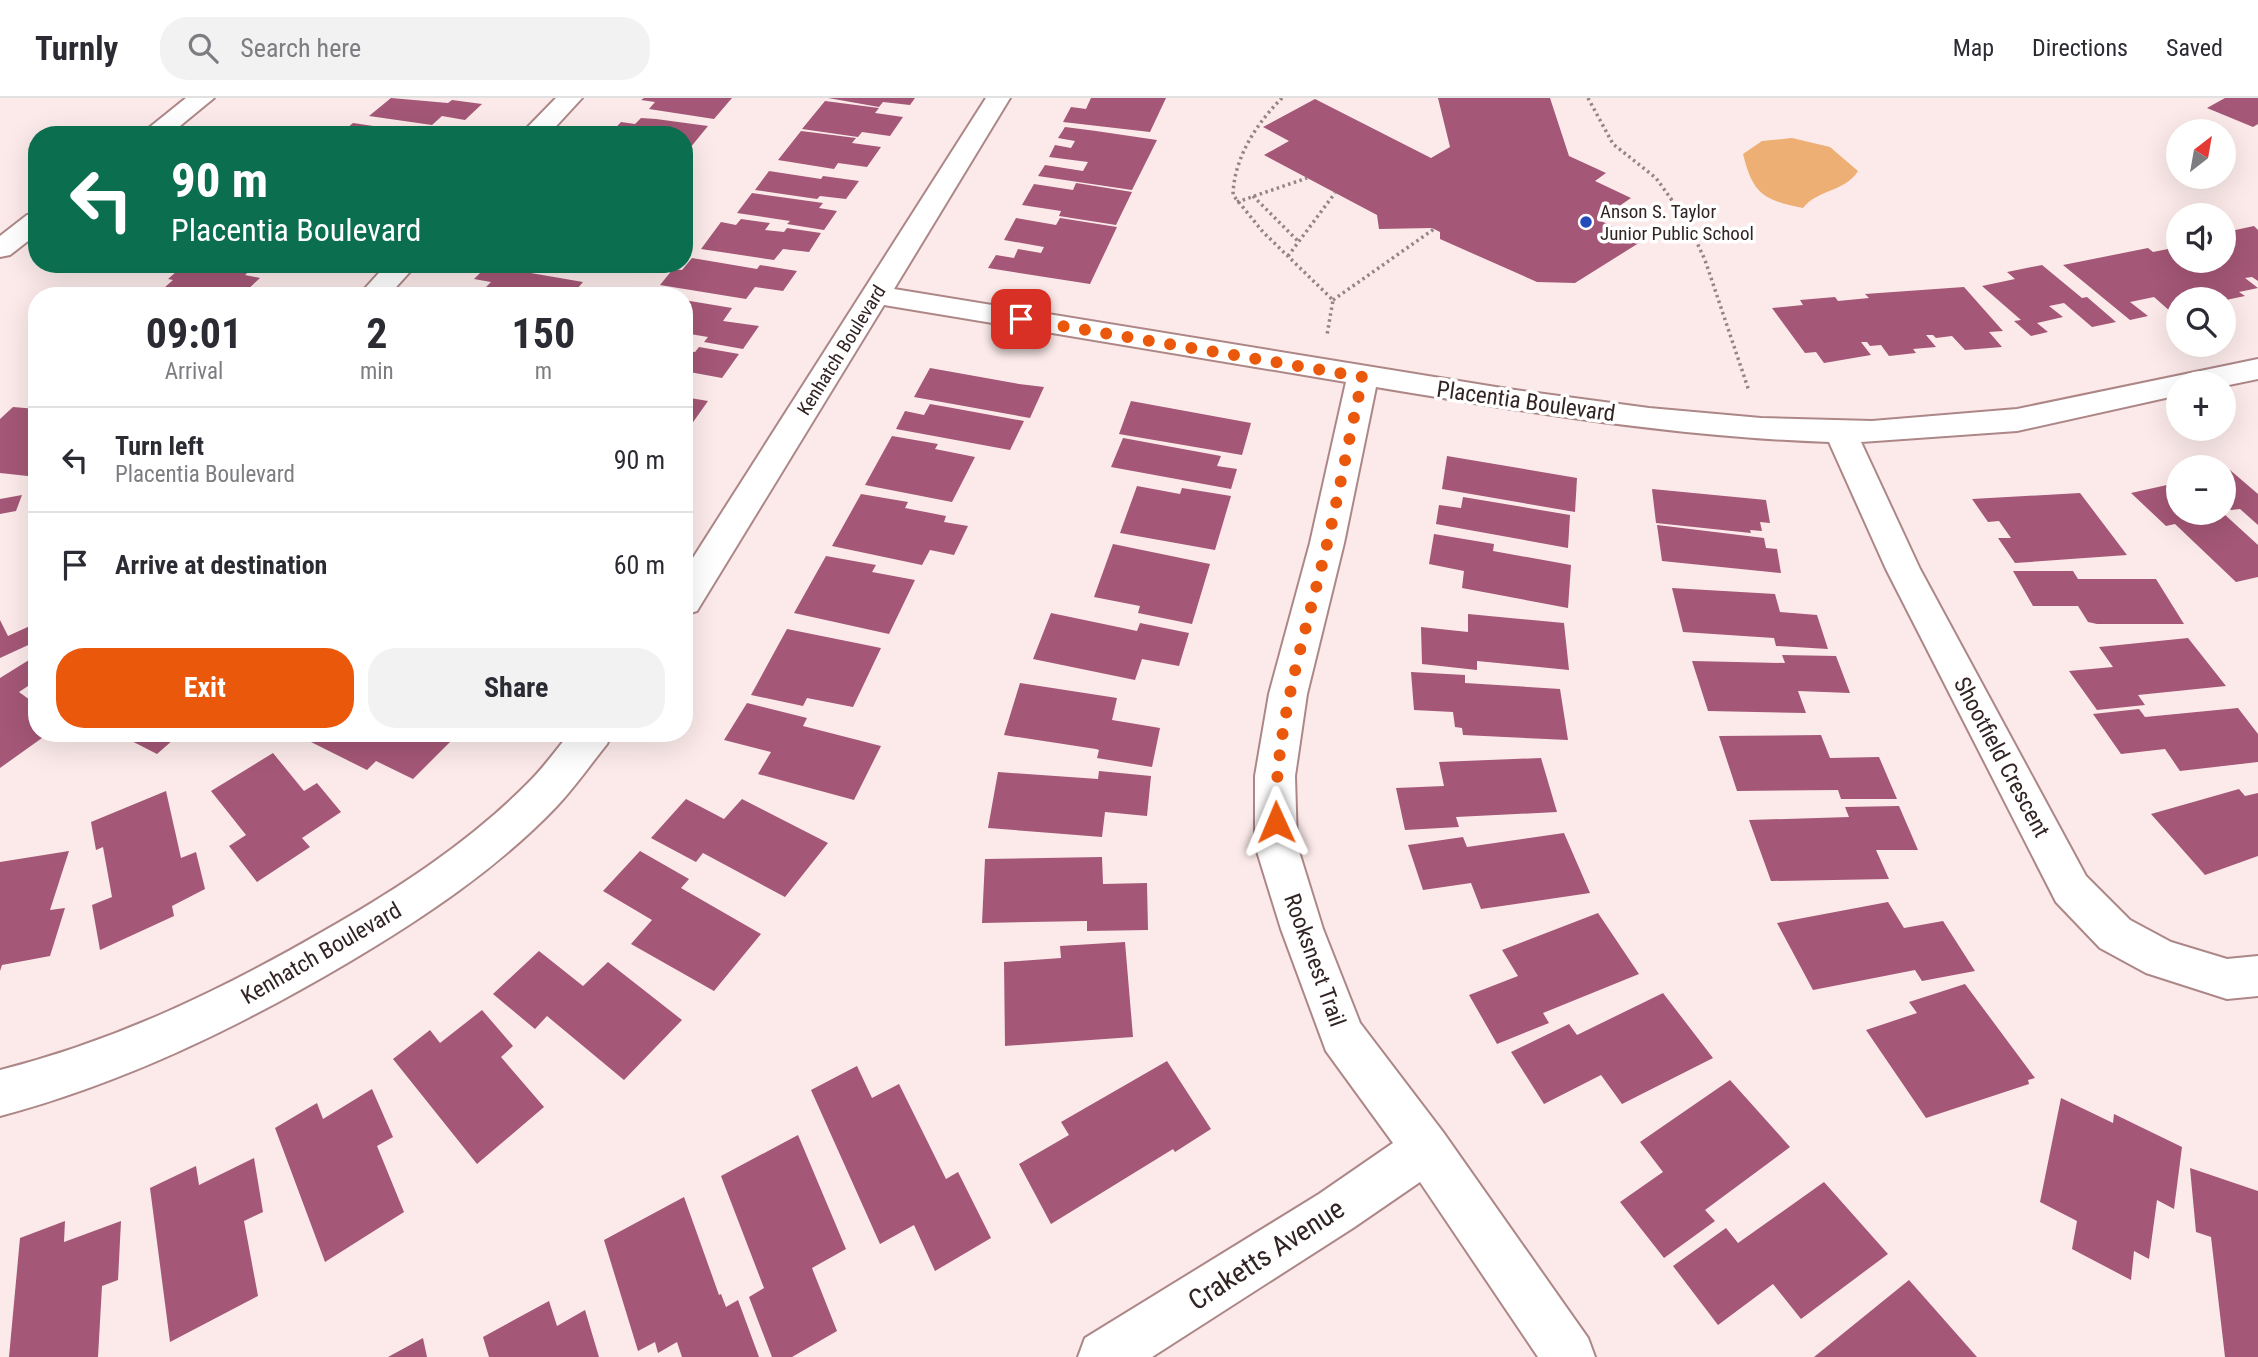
<!DOCTYPE html>
<meta charset="utf-8">
<style>
body{margin:0;font-family:"Roboto Condensed",sans-serif;background:#f2f2f3;color:#2b2b33;height:100vh;display:flex;flex-direction:column;font-size:26px;white-space:nowrap}
*{box-sizing:border-box;margin:0}
p{font-size:23px;color:#7c7c81}
.icon{flex:none;width:38px;height:38px;fill:none;stroke:currentColor;stroke-width:2;stroke-linecap:round;stroke-linejoin:round}
.map{position:relative;flex:1;overflow:hidden}
.sheet{position:absolute;left:28px;top:189px;width:665px;height:455px;display:flex;flex-direction:column;background:#fff;border-radius:28px;box-shadow:0 7px 28px #0002}
.sheet>*{flex:none}
.guide{position:absolute;left:28px;top:28px;width:665px;height:147px;border-radius:28px;box-shadow:0 7px 28px #0002;background:#0b6e4f;color:#fff;overflow:hidden}
.needle{width:46px;rotate:31deg}
.fabs{position:absolute;left:2166px;top:21px;display:grid;gap:14px}
.fabs a{display:grid;place-items:center;width:70px;height:70px;border-radius:50%;background:#fff;box-shadow:0 7px 28px #0002;font-size:35px}
.pin{position:absolute;display:grid;place-items:center;width:60px;height:60px;color:#fff;margin:-30px;border-radius:14px;box-shadow:0 4px 10px #0006}
.me{position:absolute;width:77px;margin:-38px;rotate:359deg;stroke-linejoin:round;filter:drop-shadow(0 0 5px #0008)}
.turn{display:flex;align-items:center;gap:24px;height:147px;padding:0 28px;font-size:32px}
.turn .icon{width:91px;height:91px;stroke-width:2.5}
.turn b{display:block;font-size:49px;line-height:60px}
.eta{display:flex;justify-content:space-evenly;align-items:center;height:119px;text-align:center}
.eta b{font-size:42px;font-weight:700;line-height:49px}
.primary-button{display:flex;gap:14px;margin-top:auto;padding:14px 28px}
.primary-button a{flex:1;height:80px;border-radius:28px;background:#ea580c;color:#fff;font-size:28px;font-weight:700;line-height:80px;text-align:center}
.primary-button a+a{background:#f2f2f3;color:#2b2b33}
ul{padding:0;list-style:none}
li{display:flex;align-items:center;gap:21px;height:105px;padding:0 28px;border-top:2px solid #e1e1e2}
li div{flex:1}
li b{display:block;font-size:26px}
li em{font-style:normal}
header{display:flex;align-items:center;gap:42px;box-sizing:border-box;height:98px;padding:0 35px;background:#fff;border-bottom:2px solid #e1e1e2}
header strong{font-size:33px}
nav{display:flex;gap:38px;margin-inline-start:auto;font-size:24px}
.search{width:490px;height:63px;background:#f2f2f3;display:flex;align-items:center;gap:18px;box-sizing:border-box;padding:0 24px;border-radius:28px;color:#7c7c81;font-size:26px}
.map>svg:first-child{display:block}
.green{fill:#edaf74}
.building{fill:#a45776}
.lines{fill:none;stroke-linecap:round;stroke-linejoin:round}
.minor-casing{stroke:#ad8787;stroke-width:4}
.major-casing{stroke:#ad8787;stroke-width:4}
.path{stroke:#948483;stroke-width:3.5;stroke-dasharray:2.5 3.5;stroke-linecap:butt}
.minor{fill:#fff;fill-rule:evenodd}
.major{fill:#fff;fill-rule:evenodd}
.route{stroke:#ea580c;stroke-width:12;stroke-dasharray:0 21.6}
.poi-dot{fill:#244bb9;stroke:#fff;stroke-width:2.5}
.labels{text-anchor:middle;stroke-width:7;stroke-linejoin:round;paint-order:stroke}
.far-poi-label{font-size:19px;fill:#332424;stroke:#fff;text-anchor:start}
.far-street-label{font-size:19px;fill:#332424;stroke:#fff}
.street-label{font-size:23px;fill:#332424;stroke:#fff}
.near-street-label{font-size:28px;fill:#332424;stroke:#fff}
</style>
<header>
<strong>Turnly</strong>
<div class="search"><svg class="icon" aria-label="search" viewBox="0 0 24 24"><circle cx="10" cy="10" r="6"/><path d="M15 15l6 6"/></svg>Search here</div>
<nav><a>Map</a><a>Directions</a><a>Saved</a></nav>
</header>
<div class="map">
<svg width="2258" height="1259" viewBox="0 0 2258 1259">
<rect width="100%" height="100%" fill="#fbeae9"/>
<path class="green" d="M1792 40 1830 49 1858 73C1845 94 1818 91 1803 110 1763 102 1753 96 1743 56L1762 43Z"/>
<g class="building">
<polygon points="391,0 448,5 452,2 482,6 465,22 442,18 432,27 369,18"/>
<polygon points="644,0 732,0 714,21 649,11 655,4 641,2"/>
<polygon points="828,0 915,0 910,7 883,4 879,9"/>
<polygon points="1091,0 1166,0 1150,34 1063,24 1071,9 1086,11"/>
<polygon points="1438,0 1550,0 1569,58 1606,75 1595,83 1631,100 1599,122 1642,143 1575,185 1537,184 1440,141 1440,134 1432,130 1379,131 1377,117 1264,57 1289,43 1263,29 1315,1 1431,60 1450,49"/>
<polygon points="2225,0 2258,0 2258,26 2253,29 2207,10"/>
<polygon points="825,3 879,10 875,15 903,19 890,38 862,34 858,39 802,31"/>
<polygon points="641,20 656,21 708,28 690,50 684,49 684,37 609,37 621,24 635,26"/>
<polygon points="353,25 407,33 411,34 407,37 339,37"/>
<polygon points="1065,29 1096,33 1157,42 1132,92 1038,78 1045,67 1083,73 1088,64 1049,59 1055,47 1071,50 1075,43 1058,40"/>
<polygon points="801,33 856,40 852,45 881,49 867,69 838,65 834,71 778,62"/>
<polygon points="769,73 821,81 823,78 859,83 846,101 820,98 817,101 755,92"/>
<polygon points="1076,85 1132,94 1116,127 1059,118 1061,113 1022,107 1034,86 1073,92"/>
<polygon points="752,95 823,105 819,110 837,113 824,132 787,126 790,123 737,115"/>
<polygon points="1016,120 1056,127 1060,120 1117,129 1090,186 988,170 996,157 1014,160 1018,151 1041,155 1044,149 1004,142"/>
<polygon points="741,121 770,125 765,132 784,134 787,130 821,135 809,154 783,151 774,162 701,151 721,124 736,127"/>
<polygon points="2254,128 2258,132 2258,183 2252,179 2245,180 2258,190 2239,194 2245,198 2226,202 2212,192 2188,193 2199,201 2179,201 2179,212 2171,214 2154,199 2130,204 2148,218 2130,222 2063,167 2148,150 2153,154 2178,149 2173,145 2179,144 2179,163 2224,163 2224,139 2231,138 2226,134"/>
<polygon points="692,160 757,171 760,167 797,173 783,193 755,189 746,201 660,187 673,171 682,172"/>
<polygon points="185,166 257,166 245,177 260,180 245,194 250,194 246,198 155,198 173,182 168,181"/>
<polygon points="544,166 590,166 583,174"/>
<polygon points="2042,167 2082,200 2087,199 2116,224 2092,229 2064,205 2049,208 2063,219 2037,225 2048,234 2031,238 2014,223 2021,222 1982,188 2015,181 2007,174"/>
<polygon points="486,169 519,173 583,184 571,198 510,198 482,193 491,184 474,181"/>
<polygon points="1964,189 2003,233 1989,234 2002,249 1965,252 1952,238 1936,240 1933,237 1926,237 1936,249 1913,251 1916,255 1889,258 1881,247 1870,248 1867,244 1861,244 1871,257 1824,265 1816,254 1805,255 1772,210 1803,207 1800,202 1835,199 1838,203 1869,200 1865,196"/>
<polygon points="684,202 732,210 723,223 759,228 743,251 704,244 708,239 684,235"/>
<polygon points="699,249 739,256 722,280 684,273 684,253 695,254"/>
<polygon points="930,270 1019,286 1044,289 1030,320 914,299"/>
<polygon points="684,299 708,303 684,337"/>
<polygon points="1131,303 1251,325 1242,357 1119,336"/>
<polygon points="930,306 947,309 1024,323 1010,352 896,331 905,313 924,317"/>
<polygon points="13,309 37,311 37,353 31,359 37,359 37,379 0,375 0,321"/>
<polygon points="892,338 938,346 935,351 975,359 952,404 865,387"/>
<polygon points="1123,340 1221,358 1217,368 1237,371 1231,391 1111,369"/>
<polygon points="1447,358 1577,380 1575,414 1442,391"/>
<polygon points="2230,372 2258,396 2258,427 2240,411 2231,412 2224,406 2224,373"/>
<polygon points="2167,387 2179,399 2179,415 2223,415 2258,447 2258,479 2236,484 2175,426 2166,428 2131,395"/>
<polygon points="1137,388 1180,396 1182,390 1231,398 1215,452 1120,435"/>
<polygon points="1652,391 1766,402 1770,425 1760,424 1762,433 1750,432 1751,435 1656,425"/>
<polygon points="2080,395 2127,457 2015,465 1998,440 2011,440 1999,423 1988,424 1972,401"/>
<polygon points="861,396 908,404 905,410 946,418 944,424 968,428 954,457 930,452 922,467 832,448"/>
<polygon points="22,397 16,413 0,416 0,401"/>
<polygon points="1463,399 1570,417 1568,450 1436,426 1439,407 1461,410"/>
<polygon points="1657,427 1764,440 1766,450 1777,451 1781,475 1662,463"/>
<polygon points="1434,436 1494,446 1493,453 1571,467 1568,510 1462,490 1464,473 1429,466"/>
<polygon points="1113,446 1210,466 1192,526 1138,515 1140,508 1094,499"/>
<polygon points="826,458 876,467 872,474 915,482 889,536 794,515"/>
<polygon points="2013,473 2073,473 2078,481 2156,481 2184,526 2097,526 2088,524 2078,508 2033,508"/>
<polygon points="1672,490 1775,496 1780,514 1817,517 1828,551 1776,548 1774,540 1683,534"/>
<polygon points="1051,515 1137,533 1140,525 1189,535 1179,568 1142,561 1135,582 1033,561"/>
<polygon points="1468,516 1564,525 1569,572 1477,563 1477,572 1422,566 1421,529 1468,534"/>
<polygon points="0,522 8,538 32,527 37,543 0,560"/>
<polygon points="787,531 881,550 853,609 807,600 803,608 751,597"/>
<polygon points="2188,540 2226,588 2138,597 2145,607 2097,612 2069,573 2113,569 2099,549"/>
<polygon points="37,557 37,582 19,594 30,602 37,597 37,635 62,635 55,640 49,635 0,670 0,580"/>
<polygon points="1782,557 1836,558 1850,595 1798,593 1806,615 1708,613 1692,563 1785,565"/>
<polygon points="1411,574 1465,577 1465,585 1560,591 1568,642 1463,637 1462,630 1455,629 1453,614 1414,612"/>
<polygon points="1020,585 1117,600 1112,622 1160,630 1152,669 1097,660 1099,652 1096,651 1004,637"/>
<polygon points="747,605 807,620 803,628 881,648 854,702 758,676 771,654 724,642"/>
<polygon points="2238,610 2258,636 2258,664 2180,673 2165,651 2121,656 2093,616 2139,611 2145,619"/>
<polygon points="116,635 181,635 157,656"/>
<polygon points="293,635 446,635 455,639 413,681 376,663 367,672"/>
<polygon points="1821,637 1830,660 1879,659 1897,701 1841,701 1838,692 1737,693 1719,638"/>
<polygon points="273,655 304,693 317,685 341,714 302,740 310,749 257,784 229,748 246,737 211,693"/>
<polygon points="1541,660 1557,714 1456,719 1459,729 1405,732 1396,690 1444,688 1439,664"/>
<polygon points="1099,673 1151,678 1147,718 1105,714 1102,739 988,730 998,674 1098,681"/>
<polygon points="2239,691 2245,698 2258,695 2258,758 2205,777 2151,716"/>
<polygon points="166,693 181,760 196,754 205,791 172,808 174,818 100,852 92,807 112,799 103,749 96,752 91,724"/>
<polygon points="686,701 724,721 742,701 828,745 785,799 703,755 696,764 651,740"/>
<polygon points="1899,708 1918,752 1876,752 1889,781 1771,783 1749,722 1849,719 1845,709"/>
<polygon points="1564,735 1590,795 1481,811 1471,785 1423,792 1408,747 1463,739 1467,749"/>
<polygon points="69,753 50,812 65,810 50,858 2,867 0,873 0,764"/>
<polygon points="640,753 689,781 681,790 761,836 714,893 631,846 652,822 603,793"/>
<polygon points="1102,759 1103,786 1147,785 1148,832 1087,833 1087,823 982,825 985,761"/>
<polygon points="1888,804 1904,830 1943,823 1975,873 1922,883 1915,872 1813,892 1777,825"/>
<polygon points="1598,815 1639,876 1543,915 1549,925 1497,946 1469,897 1518,878 1502,852"/>
<polygon points="1125,844 1133,939 1005,948 1004,864 1061,860 1060,848"/>
<polygon points="539,853 583,888 608,864 682,922 624,982 547,918 535,931 493,896"/>
<polygon points="1965,886 2035,980 2028,982 2029,986 1926,1020 1866,932 1917,915 1909,904"/>
<polygon points="1663,895 1713,960 1622,1006 1601,977 1544,1006 1511,954 1569,926 1577,937"/>
<polygon points="482,912 513,948 501,959 544,1009 477,1066 393,961 430,932 440,945"/>
<polygon points="1167,963 1211,1031 1175,1054 1173,1051 1051,1126 1019,1066 1069,1037 1061,1024"/>
<polygon points="857,968 872,1000 899,986 946,1081 958,1074 991,1140 935,1173 914,1127 880,1146 811,992"/>
<polygon points="1730,982 1790,1049 1705,1112 1715,1123 1664,1160 1620,1104 1663,1074 1640,1044"/>
<polygon points="372,991 393,1039 377,1048 404,1114 325,1164 275,1030 317,1005 323,1021"/>
<polygon points="2061,1000 2113,1025 2114,1016 2182,1049 2174,1111 2157,1102 2149,1161 2134,1153 2131,1182 2072,1151 2077,1123 2040,1104"/>
<polygon points="798,1037 846,1151 812,1170 837,1233 792,1259 772,1259 749,1199 764,1190 721,1078"/>
<polygon points="254,1060 263,1114 244,1123 258,1198 170,1244 150,1090 196,1068 199,1087"/>
<polygon points="2190,1070 2258,1093 2258,1259 2225,1259 2211,1139 2196,1134"/>
<polygon points="1824,1084 1888,1156 1801,1221 1773,1186 1718,1227 1673,1168 1726,1130 1738,1145"/>
<polygon points="684,1099 719,1197 721,1196 726,1209 738,1202 759,1259 682,1259 677,1244 658,1255 655,1244 638,1253 604,1142"/>
<polygon points="65,1123 64,1144 121,1123 118,1182 102,1188 98,1259 9,1259 20,1140"/>
<polygon points="1909,1182 1977,1259 1814,1259"/>
<polygon points="549,1203 557,1228 585,1212 599,1259 489,1259 483,1239"/>
<polygon points="423,1240 427,1259 388,1259"/>
</g>
<g class="lines">
<defs>
<g id="minor">
<polygon points="556,0 582,0 548,37 520,37"/>
<path d="M986 0H1010L894 191 1508 291 1649 310 1761 320 1872 323 2017 311 2258 261V281L2224 288V285H2179V297L2017 333 1861 344 1920 471 2086 778 2130 822 2171 844 2227 861 2258 858V898L2227 901 2146 875 2100 850 2056 804 1886 471 1829 344C1676 339 1527 314 1376 289L1344 445 1307 596 1295 678 1297 747 1323 831 1360 925 1443 1034 1588 1240 1595 1259H1538L1420 1084 1353 1130 1152 1259H1078L1085 1240 1319 1096 1393 1045 1326 953 1281 831 1255 747V678L1269 596 1310 445 1346 284 884 207 697 513 684 517V474Z"/>
<polygon points="387,166 417,166 388,198 358,198"/>
<path d="M570 635H612L607 646C590 667 575 689 557 708 497 771 423 820 349 864 239 929 124 985 0 1018V972C115 943 220 893 322 834 396 792 469 745 529 684 544 669 556 652 570 635Z"/>
</g>
<g id="major">
<polygon points="186,0 214,0 169,37 140,37"/>
<polygon points="37,115 37,136 10,157 0,159 0,138 27,117"/>
</g>
</defs>
<use href="#minor" class="minor-casing"/>
<use href="#major" class="major-casing"/>
<g class="path">
<path d="M1282 0C1256 26 1234 60 1233 97L1263 134 1333 202 1327 237"/>
<polyline points="1588,0 1613,46 1656,80 1687,123 1705,162 1749,293"/>
<polyline points="1253,98 1299,144"/>
<polyline points="1237,104 1307,80"/>
<polyline points="1288,158 1335,95"/>
<polyline points="1333,202 1434,131"/>
</g>
<use href="#minor" class="minor"/>
<use href="#major" class="major"/>
</g>
<g class="lines">
<path class="route" d="M1021 221 1363 279C1350 334 1340 391 1327 446 1305 539 1274 629 1276 724"/>
</g>
<circle class="poi-dot" cx="1586" cy="124" r="7"/>
<g class="labels">
<g class="far-poi-label">
<text x="1600" y="120">Anson S. Taylor<tspan x="1600" dy="22">Junior Public School</tspan></text>
</g>
<g class="far-street-label">
<text transform="translate(841 252) rotate(-58)" y="7">Kenhatch Boulevard</text>
</g>
<g class="street-label">
<text transform="translate(1526 303) rotate(8)" y="8">Placentia Boulevard</text>
<text transform="translate(2002 659) rotate(62)" y="8">Shootfield Crescent</text>
<text transform="translate(321 855) rotate(-30)" y="8">Kenhatch Boulevard</text>
<text transform="translate(1315 862) rotate(70)" y="8">Rooksnest Trail</text>
</g>
<g class="near-street-label">
<text transform="translate(1266 1156) rotate(-33)" y="10">Craketts Avenue</text>
</g>
</g>
</svg>
<div class="fabs">
<a><svg class="needle" viewBox="-14 -14 28 28"><path d="M0-13l5 13h-10z" fill="#e53935"/><path d="M0 13l5-13h-10z" fill="#7c7c81"/></svg></a>
<a><svg class="icon" aria-label="sound" viewBox="0 0 24 24"><path d="M4 9h4l5-4v14l-5-4H4zM17 9q2 3 0 6"/></svg></a>
<a><svg class="icon" aria-label="search" viewBox="0 0 24 24"><circle cx="10" cy="10" r="6"/><path d="M15 15l6 6"/></svg></a>
<a>+</a>
<a>−</a>
</div>
<div class="pin" style="left:1021px;top:221px;background:#d93025"><svg class="icon" aria-label="arrive" viewBox="0 0 24 24"><path d="M6 21V4h12l-3 4 3 4H6"/></svg></div>
<svg class="me" style="left:1276px;top:724px" viewBox="-20 -20 40 40"><path d="M0-17L14 15 0 8-14 15z" fill="#ea580c" stroke="#fff" stroke-width="4"/></svg>
<div class="guide">
<div class="turn"><svg class="icon" aria-label="left" viewBox="0 0 24 24"><path d="M17 20v-9H6M10 6l-5 5 5 5"/></svg><div><b>90 m</b>Placentia Boulevard</div></div>
</div>
<section class="sheet">
<div class="eta">
<div><b>09:01</b><p>Arrival</p></div>
<div><b>2</b><p>min</p></div>
<div><b>150</b><p>m</p></div>
</div>
<ul>
<li><svg class="icon" aria-label="left" viewBox="0 0 24 24"><path d="M17 20v-9H6M10 6l-5 5 5 5"/></svg><div><b>Turn left</b><p>Placentia Boulevard</p></div><em>90 m</em></li>
<li><svg class="icon" aria-label="arrive" viewBox="0 0 24 24"><path d="M6 21V4h12l-3 4 3 4H6"/></svg><div><b>Arrive at destination</b></div><em>60 m</em></li>
</ul>
<div class="primary-button"><a>Exit</a><a>Share</a></div>
</section>
</div>
